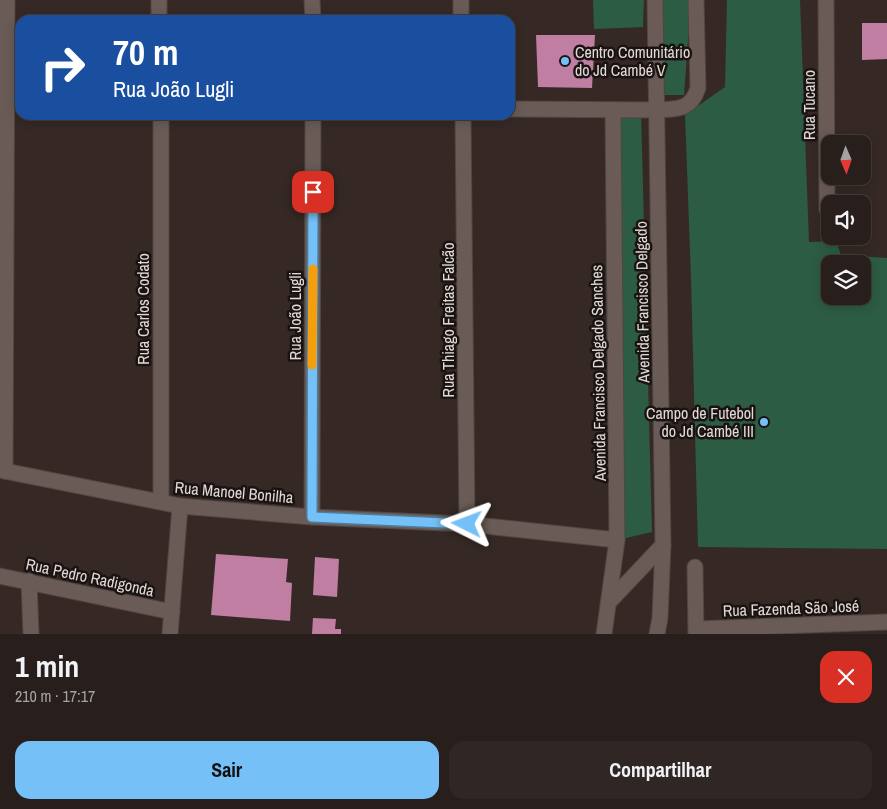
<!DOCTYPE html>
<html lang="pt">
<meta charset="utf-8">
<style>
body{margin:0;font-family:"Archivo Narrow",sans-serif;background:#302725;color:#f1f3f6;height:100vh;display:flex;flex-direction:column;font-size:19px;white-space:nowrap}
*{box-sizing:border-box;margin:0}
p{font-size:16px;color:#a5a2a3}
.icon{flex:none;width:28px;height:28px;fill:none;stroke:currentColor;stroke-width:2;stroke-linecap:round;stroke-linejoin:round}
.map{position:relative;height:634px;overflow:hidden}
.drawer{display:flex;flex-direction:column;background:#281f1c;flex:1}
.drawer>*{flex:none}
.guide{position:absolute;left:15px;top:15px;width:500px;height:105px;border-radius:15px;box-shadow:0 2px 12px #0003,0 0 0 1px #443d3b;background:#1a4fa0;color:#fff;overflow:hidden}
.needle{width:32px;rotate:178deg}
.tools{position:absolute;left:821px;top:135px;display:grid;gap:10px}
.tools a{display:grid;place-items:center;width:50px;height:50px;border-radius:10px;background:#281f1c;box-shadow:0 2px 12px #0003,0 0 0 1px #443d3b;font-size:25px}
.pin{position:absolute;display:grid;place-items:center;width:42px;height:42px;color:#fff;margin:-21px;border-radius:10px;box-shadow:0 2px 8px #0006}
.me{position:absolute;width:55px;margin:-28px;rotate:273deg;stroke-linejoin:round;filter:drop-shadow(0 0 4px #0008)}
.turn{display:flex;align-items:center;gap:18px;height:105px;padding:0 15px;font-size:22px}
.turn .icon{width:65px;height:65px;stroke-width:2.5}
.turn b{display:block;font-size:35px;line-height:42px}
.round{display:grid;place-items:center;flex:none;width:52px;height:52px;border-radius:15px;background:#302725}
.overview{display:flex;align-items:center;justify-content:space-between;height:85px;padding:0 15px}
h1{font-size:30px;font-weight:800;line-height:38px}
.cta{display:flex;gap:10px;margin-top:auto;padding:10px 15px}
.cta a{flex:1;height:58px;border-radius:15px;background:#75c0f6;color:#111;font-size:20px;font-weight:800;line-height:58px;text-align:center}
.cta a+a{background:#302725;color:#f1f3f6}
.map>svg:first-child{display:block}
.green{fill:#2c5c43;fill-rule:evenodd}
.building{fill:#c07ea2}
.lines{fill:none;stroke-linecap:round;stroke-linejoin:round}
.minor-casing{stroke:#504642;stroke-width:17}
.secondary-casing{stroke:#504642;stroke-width:17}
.minor{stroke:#6a5b56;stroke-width:15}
.secondary{stroke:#6a5b56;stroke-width:15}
.route-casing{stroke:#4c7da0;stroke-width:12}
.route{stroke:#75c0f6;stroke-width:9}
.slow{stroke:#f59e0b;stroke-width:9}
.poi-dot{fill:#75c0f6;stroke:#191311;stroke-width:2}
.labels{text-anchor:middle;stroke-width:5;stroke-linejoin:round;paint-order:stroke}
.poi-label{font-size:16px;fill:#e2d9d6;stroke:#191311;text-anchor:start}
.street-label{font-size:16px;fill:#e2d9d6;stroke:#191311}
</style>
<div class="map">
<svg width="887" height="634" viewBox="0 0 887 634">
<rect width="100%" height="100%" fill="#362925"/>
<g class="green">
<polygon points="593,0 644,0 643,27 594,29"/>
<polygon points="662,0 691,0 684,95 663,95"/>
<path d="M727 0H800L809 242 836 241 841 255 887 258V549L698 547 691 278 685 115 725 87ZM830 264H862V296H830Z"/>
<polygon points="615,111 641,111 652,532 617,540"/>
</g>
<g class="building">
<polygon points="862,23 887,23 887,59 862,60"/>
<polygon points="536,35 595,35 592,88 538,87"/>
<polygon points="216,554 288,559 286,582 292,583 290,621 211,615"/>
<polygon points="315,557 339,559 337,597 313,595"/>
<polygon points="313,618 336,619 335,629 341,629 341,634 312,634"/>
</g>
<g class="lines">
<defs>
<g id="minor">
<polyline points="159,0 159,20"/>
<polyline points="312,0 313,20"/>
<polyline points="461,0 461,20"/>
<polyline points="826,0 827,210"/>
<path d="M510 109 658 110C678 109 691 110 698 88L696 0"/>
<polyline points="161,115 161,502"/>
<polyline points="463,115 467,524"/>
<polyline points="0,470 180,506 312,517 467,524 617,540"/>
<polyline points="5,471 7,0"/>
<polyline points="312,517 313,115"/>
<polyline points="695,567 696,634"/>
<polyline points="0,576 172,612"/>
<polyline points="29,581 31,634"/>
<polyline points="609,602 663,545"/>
<polyline points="697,629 887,622"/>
<polyline points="170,634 180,506"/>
<polyline points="604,634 617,540 613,110"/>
</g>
<polyline id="secondary" points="655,0 663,545 660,618 657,634"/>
</defs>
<use href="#minor" class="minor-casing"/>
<use href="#secondary" class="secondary-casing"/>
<use href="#minor" class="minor"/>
<use href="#secondary" class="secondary"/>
</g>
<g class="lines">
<defs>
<polyline id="route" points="313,192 312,517 467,524"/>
</defs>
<use href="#route" class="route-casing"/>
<use href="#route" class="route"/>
<polyline class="slow" points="312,365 313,269"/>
</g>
<g class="poi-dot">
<circle cx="565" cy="61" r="5"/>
<circle cx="764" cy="422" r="5"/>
</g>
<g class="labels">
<g class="poi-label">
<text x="575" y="58">Centro Comunitário<tspan x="575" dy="18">do Jd Cambé V</tspan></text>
<text x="754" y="419" text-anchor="end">Campo de Futebol<tspan x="754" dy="18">do Jd Cambé III</tspan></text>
</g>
<g class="street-label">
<text transform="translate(809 105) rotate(-90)" y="6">Rua Tucano</text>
<text transform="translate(642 302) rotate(-91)" y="6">Avenida Francisco Delgado</text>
<text transform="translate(143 309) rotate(-90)" y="6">Rua Carlos Codato</text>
<text transform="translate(295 316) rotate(-90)" y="6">Rua João Lugli</text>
<text transform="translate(448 320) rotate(-90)" y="6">Rua Thiago Freitas Falcão</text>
<text transform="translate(598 373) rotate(-91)" y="6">Avenida Francisco Delgado Sanches</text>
<text transform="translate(234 492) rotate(5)" y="6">Rua Manoel Bonilha</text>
<text transform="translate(90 577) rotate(12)" y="6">Rua Pedro Radigonda</text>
<text transform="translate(791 608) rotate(-2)" y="6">Rua Fazenda São José</text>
</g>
</g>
</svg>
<div class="tools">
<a><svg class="needle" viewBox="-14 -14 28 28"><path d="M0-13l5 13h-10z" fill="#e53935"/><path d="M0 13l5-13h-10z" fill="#a5a2a3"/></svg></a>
<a><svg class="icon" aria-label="sound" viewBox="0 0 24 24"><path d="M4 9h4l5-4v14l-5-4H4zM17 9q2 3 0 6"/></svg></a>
<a><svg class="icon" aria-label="layers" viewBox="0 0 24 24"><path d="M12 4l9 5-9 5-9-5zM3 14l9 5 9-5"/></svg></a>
</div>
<div class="pin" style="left:313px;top:192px;background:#d93025"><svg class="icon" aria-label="arrive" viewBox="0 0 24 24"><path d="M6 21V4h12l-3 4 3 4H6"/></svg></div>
<svg class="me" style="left:467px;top:524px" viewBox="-20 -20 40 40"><path d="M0-17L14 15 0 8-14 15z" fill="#75c0f6" stroke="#fff" stroke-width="4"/></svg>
<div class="guide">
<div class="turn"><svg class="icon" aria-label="right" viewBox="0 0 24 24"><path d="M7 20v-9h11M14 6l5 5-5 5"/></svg><div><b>70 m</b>Rua João Lugli</div></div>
</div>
</div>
<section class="drawer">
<div class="overview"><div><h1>1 min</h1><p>210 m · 17:17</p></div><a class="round" style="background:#d93025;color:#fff"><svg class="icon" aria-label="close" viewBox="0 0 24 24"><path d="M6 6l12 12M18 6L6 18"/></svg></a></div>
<div class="cta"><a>Sair</a><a>Compartilhar</a></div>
</section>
